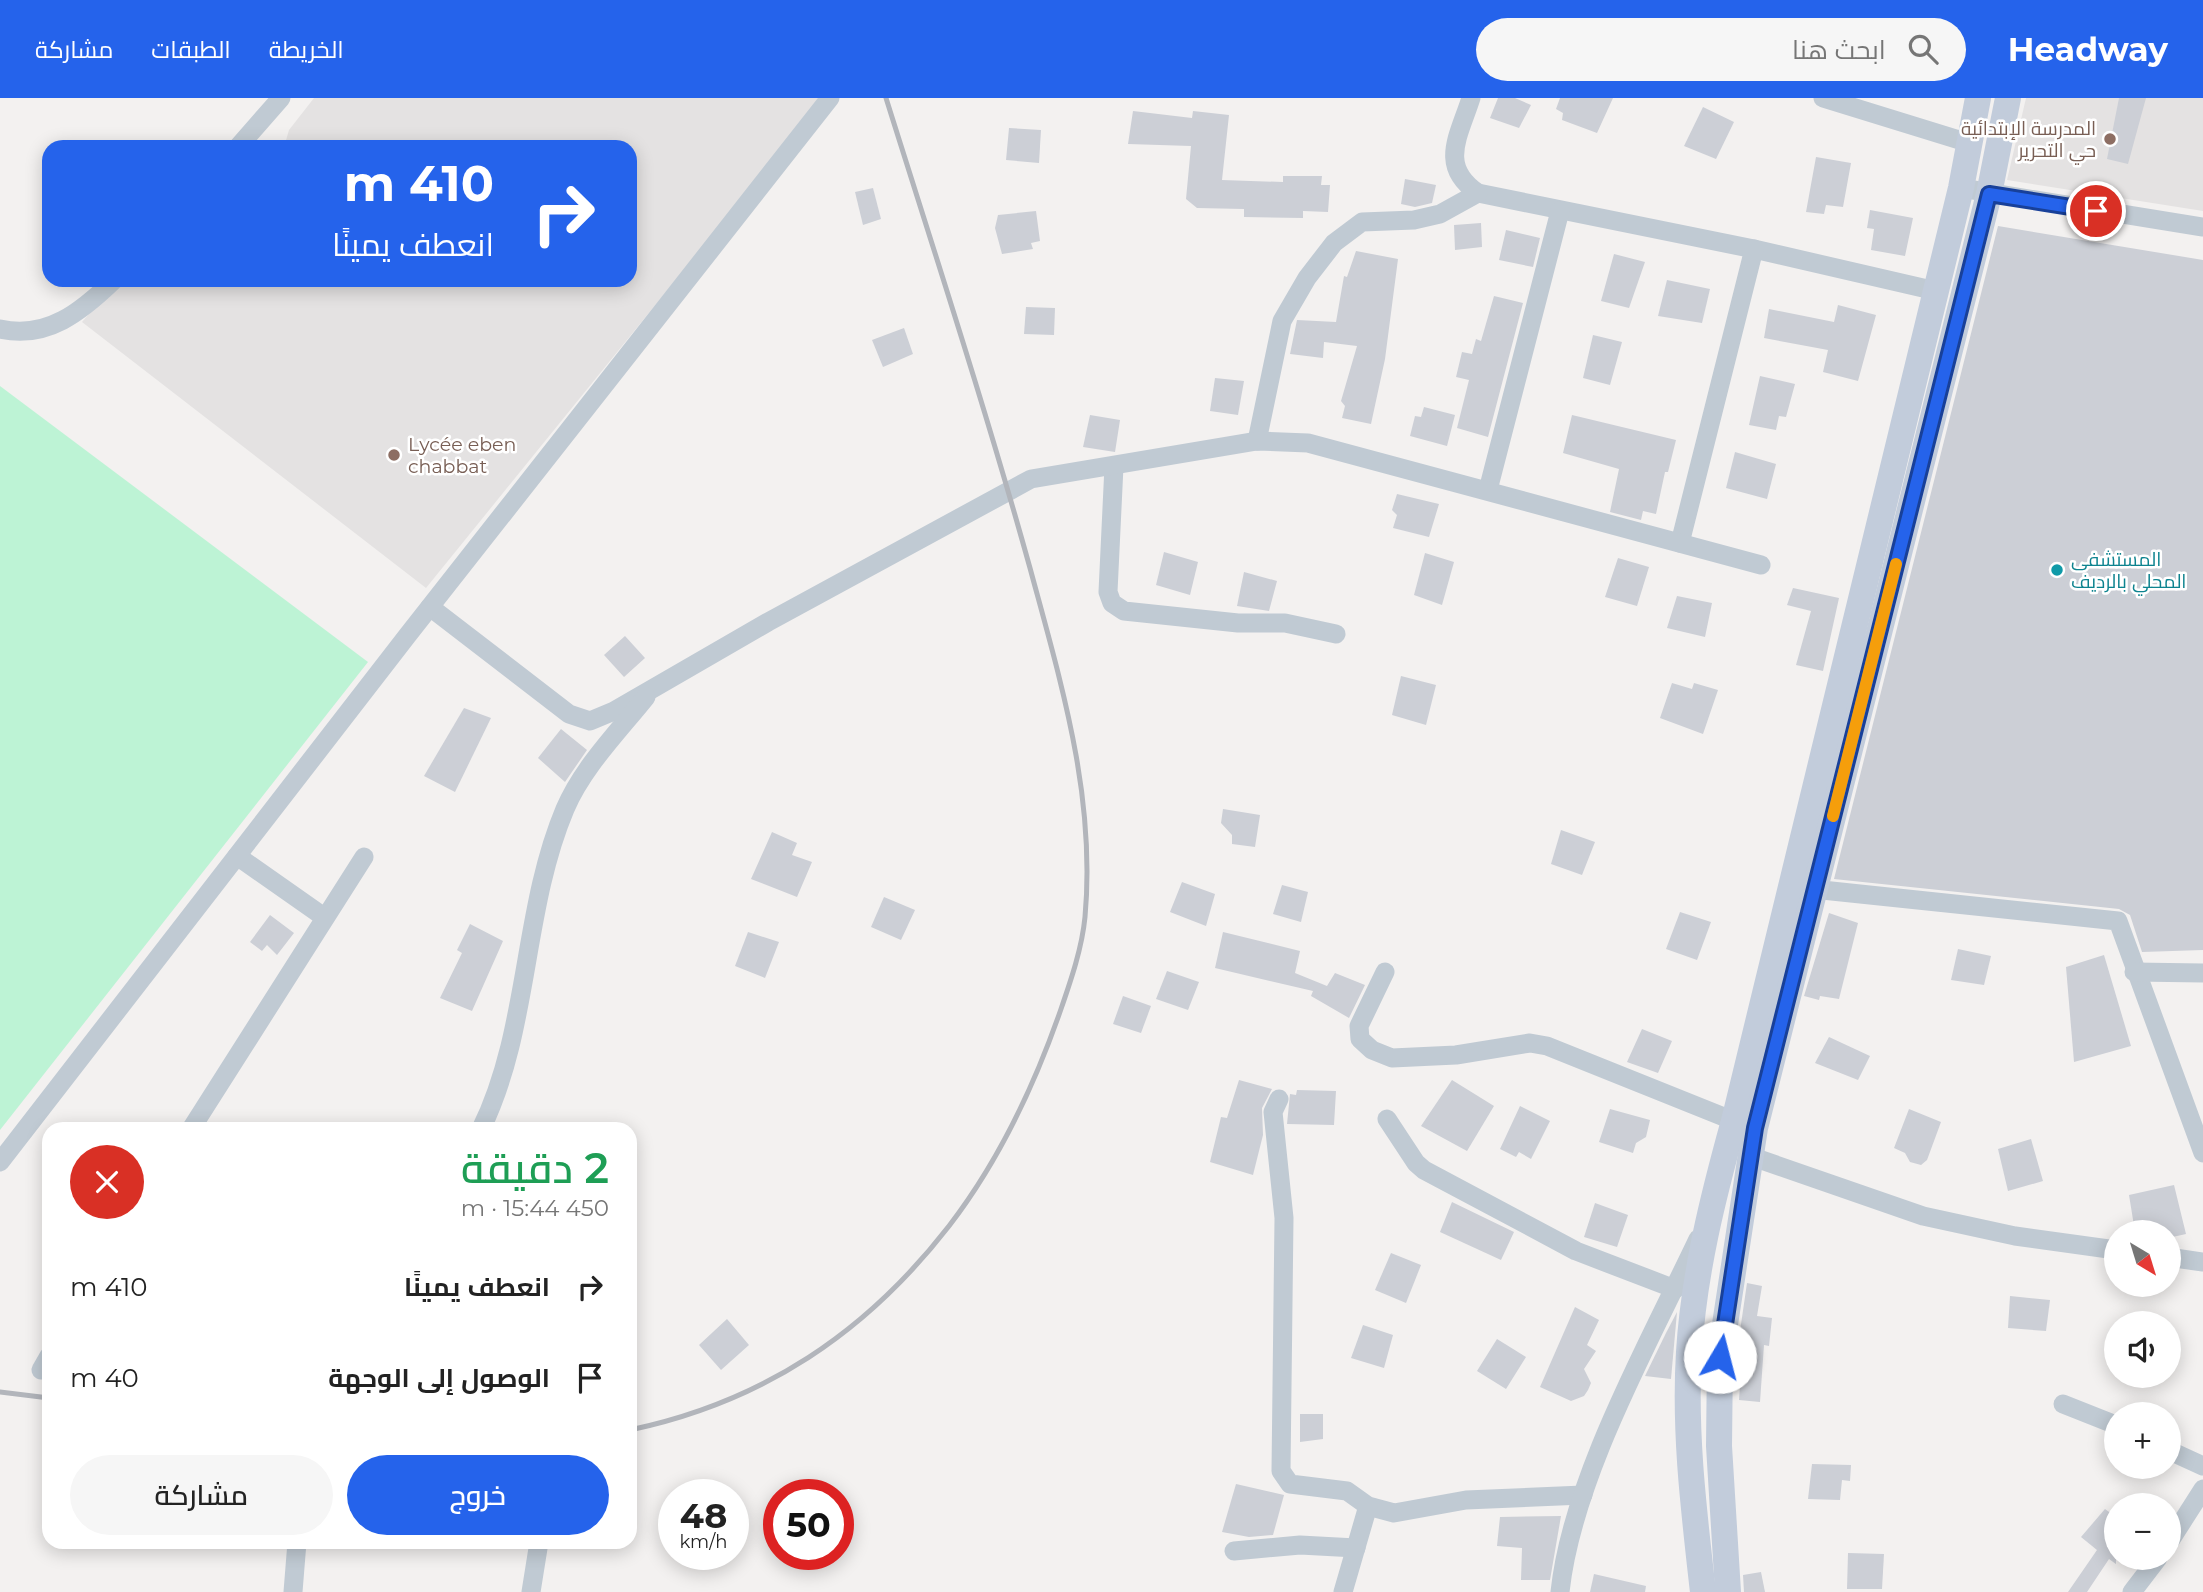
<!DOCTYPE html>
<html lang="ar">
<meta charset="utf-8">
<style>
body{margin:0;font-family:Montserrat,Cairo,sans-serif;background:#f6f6f6;color:#222;direction:rtl;height:100vh;display:flex;flex-direction:column;font-size:26px;white-space:nowrap}
*{box-sizing:border-box;margin:0}
p{font-size:23px;color:#767676}
.icon{flex:none;width:38px;height:38px;fill:none;stroke:currentColor;stroke-width:2;stroke-linecap:round;stroke-linejoin:round}
.map{position:relative;flex:1;overflow:hidden;direction:ltr}
.details{position:absolute;left:42px;top:1024px;width:595px;height:427px;display:flex;flex-direction:column;background:#fff;border-radius:21px;box-shadow:0 4px 18px #0003;direction:rtl}
.details>*{flex:none}
.guide{position:absolute;left:42px;top:42px;width:595px;height:147px;border-radius:21px;box-shadow:0 4px 18px #0003;direction:rtl;background:#2563eb;color:#fff;overflow:hidden}
.needle{width:46px;rotate:142deg}
.buttons{position:absolute;left:2104px;top:1122px;display:grid;gap:14px}
.buttons a{display:grid;place-items:center;width:77px;height:77px;border-radius:50%;background:#fff;box-shadow:0 4px 18px #0003;font-size:35px}
.speed{position:absolute;left:658px;top:1381px;display:flex;gap:14px;font-size:35px;font-weight:700;text-align:center}
.speed>*{display:grid;place-content:center;width:91px;height:91px;border-radius:50%;background:#fff;box-shadow:0 4px 18px #0003;line-height:1}
.speed small{font-size:18px;font-weight:400}
.speed .limit{border:10px solid #d22;background:#fff;color:#111}
.pin{position:absolute;display:grid;place-items:center;width:60px;height:60px;color:#fff;margin:-30px;border:4px solid #fff;border-radius:50%;box-shadow:0 2px 7px #0007}
.me{position:absolute;width:77px;margin:-38px;rotate:8deg;stroke-linejoin:round;filter:drop-shadow(0 0 5px #0008)}
.turn{display:flex;align-items:center;gap:24px;height:147px;padding:0 28px;font-size:32px}
.turn .icon{width:91px;height:91px;stroke-width:2.5}
.turn b{display:block;font-size:49px;line-height:60px}
.round{display:grid;place-items:center;flex:none;width:74px;height:74px;border-radius:37px;background:#f6f6f6}
.overview{display:flex;align-items:center;justify-content:space-between;height:119px;padding:0 28px}
h1{font-size:42px;font-weight:600;line-height:52px;color:#1e9e55}
.primary-button{display:flex;gap:14px;margin-top:auto;padding:14px 28px}
.primary-button a{flex:1;height:80px;border-radius:42px;background:#2563eb;color:#fff;font-size:28px;font-weight:600;line-height:80px;text-align:center}
.primary-button a+a{background:#f6f6f6;color:#222}
ul{padding:0;list-style:none}
li{display:flex;align-items:center;gap:21px;height:91px;padding:0 28px}
li div{flex:1}
li b{display:block;font-size:26px}
li em{font-style:normal}
header{display:flex;align-items:center;gap:42px;box-sizing:border-box;height:98px;padding:0 35px;background:#2563eb;color:#fff}
header strong{font-size:33px}
nav{display:flex;gap:38px;margin-inline-start:auto;font-size:24px}
.search{width:490px;height:63px;background:#f6f6f6;display:flex;align-items:center;gap:18px;box-sizing:border-box;padding:0 24px;border-radius:38px;color:#767676;font-size:26px}
.map>svg:first-child{display:block}
.education{fill:#e4e2e2}
.green{fill:#bdf3d5}
.building{fill:#cccfd6}
.lines{fill:none;stroke-linecap:round;stroke-linejoin:round}
.minor{stroke:#c0cad3;stroke-width:19}
.secondary{stroke:#c2ccdb;stroke-width:26}
.rail{stroke:#b2b5bb;stroke-width:5}
.route-casing{stroke:#184099;stroke-width:18}
.route{stroke:#2563eb;stroke-width:12}
.slow{stroke:#f59e0b;stroke-width:12}
.education-dot{fill:#8d6e63;stroke:#fff;stroke-width:2.5}
.culture-dot{fill:#0f9aa8;stroke:#fff;stroke-width:2.5}
.labels{text-anchor:middle;stroke-width:5;stroke-linejoin:round;paint-order:stroke}
.education-label{font-size:19px;fill:#785e54;stroke:#fff;text-anchor:end}
.culture-label{font-size:19px;fill:#0d838f;stroke:#fff;text-anchor:start}
</style>
<header>
<strong>Headway</strong>
<div class="search"><svg class="icon" aria-label="search" viewBox="0 0 24 24"><circle cx="10" cy="10" r="6"/><path d="M15 15l6 6"/></svg>ابحث هنا</div>
<nav><a>الخريطة</a><a>الطبقات</a><a>مشاركة</a></nav>
</header>
<div class="map">
<svg width="2203" height="1494" viewBox="0 0 2203 1494">
<rect width="100%" height="100%" fill="#f3f1f0"/>
<g class="education">
<polygon points="314,0 823,0 426,490 82,224 118,182 630,182 630,49 284,49 289,32"/>
<polygon points="2026,0 2203,0 2203,113 2007,82"/>
</g>
<polygon class="green" points="0,288 368,564 0,1032"/>
<g class="building">
<polygon points="1498,0 1515,0 1531,7 1519,30 1490,20"/>
<polygon points="1560,0 1613,0 1597,35 1562,22 1563,15 1556,11"/>
<polygon points="2119,0 2146,0 2128,66 2107,61"/>
<polygon points="1703,9 1734,24 1716,61 1684,48"/>
<polygon points="1133,13 1192,20 1193,13 1229,17 1222,82 1283,84 1283,78 1322,78 1321,87 1330,87 1328,114 1303,113 1303,120 1244,119 1244,111 1197,110 1186,101 1191,48 1128,46"/>
<polygon points="1009,30 1041,32 1039,65 1006,62"/>
<polygon points="1816,59 1851,65 1843,109 1826,107 1824,116 1806,114"/>
<polygon points="1405,81 1436,87 1432,105 1415,109 1401,106"/>
<polygon points="873,90 881,121 863,127 855,94"/>
<polygon points="1870,112 1913,120 1905,158 1871,152 1874,131 1867,130"/>
<polygon points="1036,113 1040,143 1031,145 1033,151 1002,156 995,130 998,117"/>
<polygon points="1481,125 1482,149 1455,152 1454,127"/>
<polygon points="1998,128 2203,162 2203,852 2142,854 2130,817 2119,811 1834,781"/>
<polygon points="1506,132 1540,140 1533,169 1499,162"/>
<polygon points="1356,153 1398,161 1385,261 1371,326 1342,320 1345,308 1341,303 1357,248 1324,244 1323,260 1290,256 1297,222 1336,224 1344,178 1347,179"/>
<polygon points="1614,156 1645,164 1629,210 1601,203"/>
<polygon points="1667,182 1710,191 1702,225 1658,218"/>
<polygon points="1494,198 1523,205 1488,339 1457,330 1469,282 1456,279 1462,254 1472,256 1476,241 1481,243"/>
<polygon points="1838,207 1876,217 1858,283 1823,274 1828,252 1764,240 1769,211 1834,224"/>
<polygon points="1026,209 1055,210 1054,237 1024,236"/>
<polygon points="904,230 913,256 883,269 872,242"/>
<polygon points="1593,237 1622,244 1610,287 1583,280"/>
<polygon points="1760,278 1795,286 1786,319 1779,318 1776,332 1749,327"/>
<polygon points="1215,280 1244,283 1238,317 1210,313"/>
<polygon points="1424,309 1455,317 1447,348 1410,338 1415,318 1421,319"/>
<polygon points="1090,317 1120,322 1115,354 1083,349"/>
<polygon points="1572,317 1676,342 1668,374 1665,374 1656,416 1643,413 1641,422 1610,414 1619,371 1563,355"/>
<polygon points="1735,354 1776,366 1767,401 1726,390"/>
<polygon points="1397,396 1439,406 1429,439 1393,430 1397,417 1392,412"/>
<polygon points="1164,454 1198,464 1190,497 1156,487"/>
<polygon points="1425,455 1454,464 1442,507 1414,497"/>
<polygon points="1618,460 1649,469 1637,508 1605,499"/>
<polygon points="1244,474 1277,483 1269,513 1237,508"/>
<polygon points="1793,490 1839,500 1823,573 1796,567 1811,513 1787,507"/>
<polygon points="1677,498 1712,505 1705,539 1667,530"/>
<polygon points="625,538 645,560 624,579 604,557"/>
<polygon points="1401,578 1436,587 1426,627 1392,617"/>
<polygon points="1672,585 1692,591 1694,585 1718,592 1703,636 1660,620"/>
<polygon points="464,610 491,620 455,694 424,678"/>
<polygon points="561,631 587,652 565,684 538,660"/>
<polygon points="1223,711 1260,717 1255,749 1232,746 1232,737 1221,725"/>
<polygon points="1561,732 1595,744 1582,777 1551,766"/>
<polygon points="772,734 797,745 792,757 812,764 797,799 751,781"/>
<polygon points="1182,784 1215,796 1206,828 1170,814"/>
<polygon points="1282,787 1308,794 1301,824 1273,816"/>
<polygon points="884,799 915,812 901,842 871,829"/>
<polygon points="1680,814 1711,824 1697,862 1666,851"/>
<polygon points="1829,815 1858,825 1839,901 1820,898 1819,902 1804,898"/>
<polygon points="270,817 294,835 277,857 267,847 262,853 250,844"/>
<polygon points="470,826 503,843 472,913 440,900 462,855 457,852"/>
<polygon points="748,834 779,844 765,880 735,868"/>
<polygon points="1223,834 1300,853 1295,875 1327,888 1335,875 1365,887 1349,920 1311,898 1313,893 1215,870"/>
<polygon points="1958,851 1991,858 1984,887 1951,882"/>
<polygon points="2104,857 2131,948 2074,964 2066,869"/>
<polygon points="1167,873 1199,884 1188,912 1156,901"/>
<polygon points="1123,898 1151,908 1141,935 1113,926"/>
<polygon points="1642,931 1672,943 1658,975 1627,964"/>
<polygon points="1829,939 1870,958 1858,982 1815,965"/>
<polygon points="1239,982 1272,991 1262,1010 1263,1037 1253,1077 1210,1064 1221,1019 1227,1020"/>
<polygon points="1452,982 1494,1008 1467,1053 1421,1028"/>
<polygon points="1297,992 1336,993 1334,1027 1287,1026 1290,996 1296,997"/>
<polygon points="1520,1008 1550,1023 1531,1061 1519,1054 1516,1059 1500,1051"/>
<polygon points="1610,1011 1650,1022 1646,1039 1636,1045 1633,1055 1599,1044"/>
<polygon points="1909,1011 1941,1024 1927,1062 1921,1067 1910,1064 1905,1055 1894,1050"/>
<polygon points="2031,1041 2043,1083 2008,1093 1998,1051"/>
<polygon points="2174,1087 2186,1136 2168,1140 2168,1134 2135,1134 2129,1097"/>
<polygon points="1452,1104 1514,1134 1501,1162 1440,1134"/>
<polygon points="1595,1105 1628,1117 1617,1149 1584,1139"/>
<polygon points="1391,1155 1421,1167 1406,1205 1375,1192"/>
<polygon points="1747,1185 1762,1188 1757,1218 1772,1220 1769,1248 1764,1247 1760,1304 1739,1302 1743,1242 1739,1240"/>
<polygon points="2010,1198 2050,1202 2046,1233 2008,1230"/>
<polygon points="1575,1209 1599,1222 1587,1247 1596,1253 1584,1271 1591,1285 1588,1292 1584,1298 1571,1303 1540,1289"/>
<polygon points="1677,1214 1671,1281 1645,1278 1666,1235"/>
<polygon points="727,1221 749,1247 721,1272 699,1247"/>
<polygon points="1363,1227 1393,1237 1384,1270 1351,1260"/>
<polygon points="1497,1241 1526,1259 1506,1291 1477,1273"/>
<polygon points="1300,1316 1323,1316 1323,1341 1300,1344"/>
<polygon points="1812,1366 1851,1367 1850,1383 1842,1382 1840,1402 1808,1401"/>
<polygon points="1236,1386 1284,1397 1273,1437 1249,1439 1222,1434"/>
<polygon points="2105,1411 2116,1419 2116,1466 2109,1461 2087,1494 2068,1494 2097,1452 2081,1439"/>
<polygon points="1561,1418 1550,1482 1521,1482 1522,1450 1497,1448 1500,1419"/>
<polygon points="1848,1455 1884,1456 1882,1491 1847,1491"/>
<polygon points="1761,1474 1765,1494 1744,1494 1743,1477"/>
<polygon points="1594,1476 1646,1488 1645,1494 1590,1494"/>
</g>
<g class="lines">
<g class="minor">
<path d="M1471 0C1459 38 1438 68 1478 95L1754 151 1936 193"/>
<polyline points="1823,0 1969,45"/>
<polyline points="238,49 281,0"/>
<polyline points="1961,90 2203,129"/>
<path d="M0 231C47 242 82 213 114 182"/>
<polyline points="1257,343 1282,223 1307,180 1334,145 1362,124 1414,122 1440,116 1478,95"/>
<polyline points="1114,368 1108,494 1112,505 1124,513 1238,525 1285,525 1336,536"/>
<polyline points="1488,392 1560,113"/>
<polyline points="1680,445 1754,151"/>
<polyline points="430,509 569,616 590,623 614,613 768,524 1031,381 1257,343 1308,345 1761,467"/>
<polyline points="237,758 324,819"/>
<polyline points="1803,790 2118,823 2203,1055"/>
<polyline points="1385,874 1359,928 1360,941 1372,952 1392,960 1456,957 1530,945 1547,948 1734,1023"/>
<polyline points="2134,874 2203,875"/>
<polyline points="1279,1001 1273,1014 1284,1120 1281,1373 1290,1386 1347,1393 1368,1408 1394,1415 1466,1402 1583,1397"/>
<polyline points="1387,1021 1416,1065 1424,1072 1576,1153 1675,1191"/>
<polyline points="191,1031 364,759"/>
<path d="M481 1031C530 931 522 813 565 711 583 669 618 634 646 599"/>
<polyline points="1750,1058 1923,1118 2015,1138 2116,1152"/>
<polyline points="0,1064 407,538 830,0"/>
<polyline points="2168,1159 2203,1164"/>
<polyline points="41,1272 49,1258"/>
<polyline points="2063,1306 2116,1327"/>
<polyline points="2168,1352 2203,1368"/>
<polyline points="2168,1446 2203,1391"/>
<polyline points="1234,1453 1300,1447 1356,1450"/>
<polyline points="293,1494 297,1444"/>
<polyline points="531,1494 539,1444"/>
<polyline points="1343,1494 1368,1408"/>
<path d="M1560 1494C1572 1381 1649 1245 1698 1141"/>
<polyline points="2132,1494 2158,1460"/>
</g>
<g class="secondary">
<path d="M1703 1494C1694 1414 1684 1334 1689 1254 1694 1174 1713 1099 1734 1023L1961 90 1978 0"/>
<polyline points="1728,1494 1719,1348 1720,1259 1755,1030 1989,96 2008,0"/>
</g>
<g class="rail">
<polyline points="0,1294 49,1300"/>
<path d="M630 1332C763 1304 866 1235 949 1128 999 1063 1034 989 1061 911 1071 882 1082 850 1085 819 1096 698 1061 585 1030 470 986 312 935 156 886 0"/>
</g>
</g>
<g class="lines">
<defs>
<polyline id="route" points="1720,1259 1755,1030 1989,96 2096,113"/>
</defs>
<use href="#route" class="route-casing"/>
<use href="#route" class="route"/>
<polyline class="slow" points="1833,718 1896,466"/>
</g>
<g class="education-dot">
<circle cx="2110" cy="41" r="7"/>
<circle cx="394" cy="357" r="7"/>
</g>
<circle class="culture-dot" cx="2057" cy="472" r="7"/>
<g class="labels">
<g class="education-label">
<text x="2096" y="37">المدرسة الإبتدائية<tspan x="2096" dy="22">حي التحرير</tspan></text>
<text x="408" y="353" text-anchor="start">Lycée eben<tspan x="408" dy="22">chabbat</tspan></text>
</g>
<g class="culture-label">
<text x="2071" y="468">المستشفى<tspan x="2071" dy="22">المحلي بالرديف</tspan></text>
</g>
</g>
</svg>
<div class="buttons">
<a><svg class="needle" viewBox="-14 -14 28 28"><path d="M0-13l5 13h-10z" fill="#e53935"/><path d="M0 13l5-13h-10z" fill="#767676"/></svg></a>
<a><svg class="icon" aria-label="sound" viewBox="0 0 24 24"><path d="M4 9h4l5-4v14l-5-4H4zM17 9q2 3 0 6"/></svg></a>
<a>+</a>
<a>−</a>
</div>
<div class="speed"><div>48<small>km/h</small></div><div class="limit">50</div></div>
<div class="pin" style="left:2096px;top:113px;background:#d93025"><svg class="icon" aria-label="arrive" viewBox="0 0 24 24"><path d="M6 21V4h12l-3 4 3 4H6"/></svg></div>
<svg class="me" style="left:1720px;top:1259px" viewBox="-20 -20 40 40"><circle r="19" fill="#fff"/><path d="M0-13L10 11 0 6-10 11z" fill="#2563eb"/></svg>
<div class="guide">
<div class="turn"><svg class="icon" aria-label="right" viewBox="0 0 24 24"><path d="M7 20v-9h11M14 6l5 5-5 5"/></svg><div><b>410 m</b>انعطف يمينًا</div></div>
</div>
<section class="details">
<div class="overview"><div><h1>2 دقيقة</h1><p>450 m · 15:44</p></div><a class="round" style="background:#d93025;color:#fff"><svg class="icon" aria-label="close" viewBox="0 0 24 24"><path d="M6 6l12 12M18 6L6 18"/></svg></a></div>
<ul>
<li><svg class="icon" aria-label="right" viewBox="0 0 24 24"><path d="M7 20v-9h11M14 6l5 5-5 5"/></svg><div><b>انعطف يمينًا</b></div><em>410 m</em></li>
<li><svg class="icon" aria-label="arrive" viewBox="0 0 24 24"><path d="M6 21V4h12l-3 4 3 4H6"/></svg><div><b>الوصول إلى الوجهة</b></div><em>40 m</em></li>
</ul>
<div class="primary-button"><a>خروج</a><a>مشاركة</a></div>
</section>
</div>
